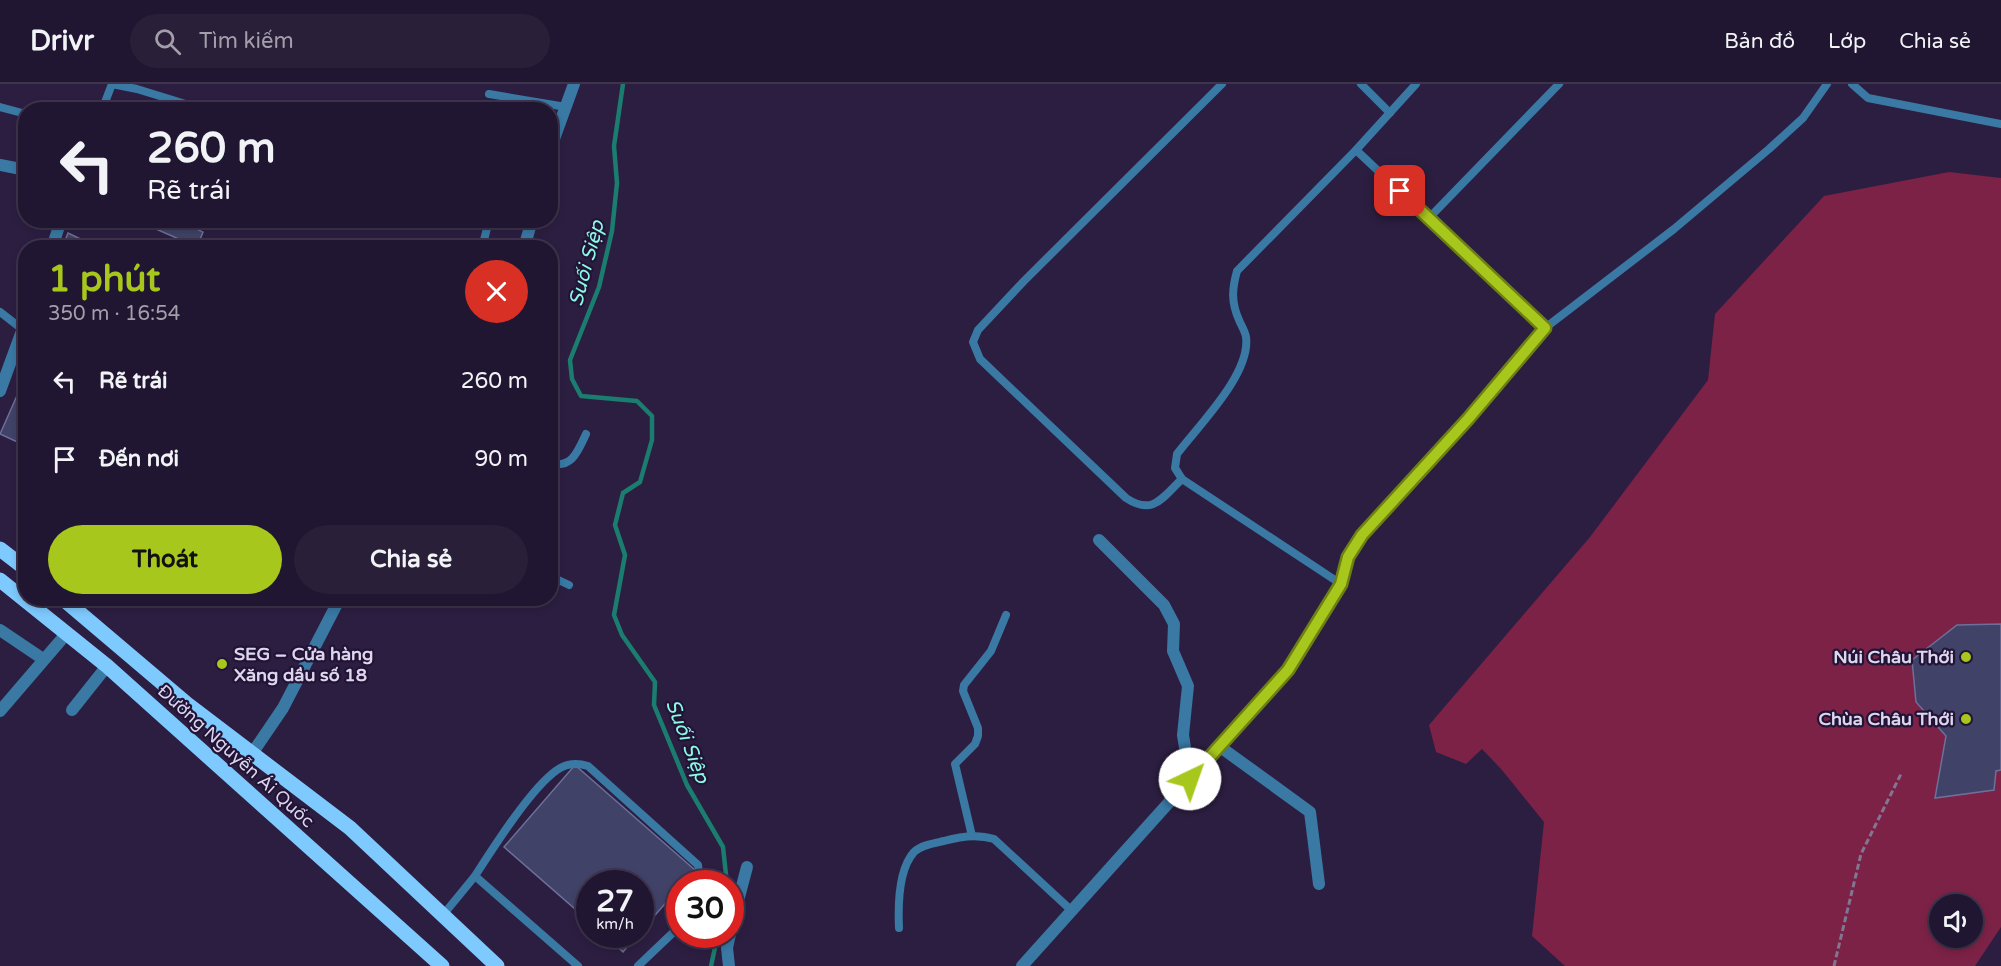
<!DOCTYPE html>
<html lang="vi">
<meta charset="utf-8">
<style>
body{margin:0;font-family:"Varela Round",sans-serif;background:#291f39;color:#f1f3f6;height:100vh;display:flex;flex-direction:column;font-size:22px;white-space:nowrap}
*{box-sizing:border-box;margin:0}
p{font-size:20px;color:#a29fab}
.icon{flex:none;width:33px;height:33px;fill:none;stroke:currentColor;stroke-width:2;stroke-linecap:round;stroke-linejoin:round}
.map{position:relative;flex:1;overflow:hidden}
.side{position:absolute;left:18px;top:156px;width:540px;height:366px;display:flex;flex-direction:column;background:#211631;border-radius:24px;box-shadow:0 3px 9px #0003,0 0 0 2px #3e354d}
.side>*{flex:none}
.top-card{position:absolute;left:18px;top:18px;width:540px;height:126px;border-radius:24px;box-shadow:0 3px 9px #0003,0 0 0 2px #3e354d;background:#211631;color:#f1f3f6;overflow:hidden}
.fabs{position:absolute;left:1929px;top:810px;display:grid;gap:12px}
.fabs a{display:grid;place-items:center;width:54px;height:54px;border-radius:50%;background:#211631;box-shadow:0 3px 9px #0003,0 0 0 2px #3e354d;font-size:30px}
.speed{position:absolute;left:576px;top:786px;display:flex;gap:12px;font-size:30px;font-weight:700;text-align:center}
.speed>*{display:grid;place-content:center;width:78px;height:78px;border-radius:50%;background:#211631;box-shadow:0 3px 9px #0003,0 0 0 2px #3e354d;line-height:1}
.speed small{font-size:15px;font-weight:400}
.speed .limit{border:9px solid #d22;background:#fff;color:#111}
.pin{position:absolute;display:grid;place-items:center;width:51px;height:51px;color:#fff;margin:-26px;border-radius:12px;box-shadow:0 3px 9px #0006}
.me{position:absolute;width:66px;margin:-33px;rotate:42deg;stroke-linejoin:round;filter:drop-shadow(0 0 4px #0008)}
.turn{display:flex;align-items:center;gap:21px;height:126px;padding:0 30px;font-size:27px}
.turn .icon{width:78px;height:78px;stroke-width:2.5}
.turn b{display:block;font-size:42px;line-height:51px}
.round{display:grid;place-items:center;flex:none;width:63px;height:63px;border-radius:32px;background:#291f39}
.summary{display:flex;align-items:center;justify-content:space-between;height:102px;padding:0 30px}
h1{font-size:36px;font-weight:700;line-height:45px;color:#a8c71d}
.primary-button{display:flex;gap:12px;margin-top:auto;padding:12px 30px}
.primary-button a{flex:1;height:69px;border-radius:36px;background:#a8c71d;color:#111;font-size:24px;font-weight:700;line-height:69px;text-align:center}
.primary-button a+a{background:#291f39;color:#f1f3f6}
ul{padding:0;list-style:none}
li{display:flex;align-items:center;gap:18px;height:78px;padding:0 30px}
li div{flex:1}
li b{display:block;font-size:22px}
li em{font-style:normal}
header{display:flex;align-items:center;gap:36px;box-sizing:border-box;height:84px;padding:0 30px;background:#211631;border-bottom:2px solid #3e354d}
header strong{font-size:28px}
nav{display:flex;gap:33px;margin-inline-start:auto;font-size:21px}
.search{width:420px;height:54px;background:#291f39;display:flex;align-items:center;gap:15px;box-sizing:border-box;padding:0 21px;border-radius:33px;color:#a29fab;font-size:22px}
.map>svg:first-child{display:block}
.green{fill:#7c2246;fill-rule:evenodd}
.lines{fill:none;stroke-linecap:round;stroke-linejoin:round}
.stream{stroke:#1a7d6f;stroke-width:4.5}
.building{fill:#404268;stroke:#6d709a;stroke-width:1.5}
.path{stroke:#817693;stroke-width:3;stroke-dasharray:6 3;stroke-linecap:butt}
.service{stroke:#3979a4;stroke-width:8}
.minor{stroke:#3979a4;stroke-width:12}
.primary{stroke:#7ec9fe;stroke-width:15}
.route-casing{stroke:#6d8113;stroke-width:15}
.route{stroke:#a8c71d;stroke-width:10}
.poi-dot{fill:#a8c71d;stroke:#221436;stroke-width:2}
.labels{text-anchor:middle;stroke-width:4.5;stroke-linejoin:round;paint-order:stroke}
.poi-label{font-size:18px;font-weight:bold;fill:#ddd6ed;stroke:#221436;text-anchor:end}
.street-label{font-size:18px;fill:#ddd6ed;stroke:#221436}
.water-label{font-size:20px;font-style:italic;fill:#8bfae5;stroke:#221436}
</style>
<header>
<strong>Drivr</strong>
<div class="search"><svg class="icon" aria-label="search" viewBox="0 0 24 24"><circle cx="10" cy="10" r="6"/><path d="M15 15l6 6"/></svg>Tìm kiếm</div>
<nav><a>Bản đồ</a><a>Lớp</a><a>Chia sẻ</a></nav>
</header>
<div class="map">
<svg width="2001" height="882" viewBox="0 0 2001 882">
<rect width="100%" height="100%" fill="#2c1e41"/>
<path class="green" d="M1949 88 2001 94V843L1975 882H1565L1532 852 1544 738 1502 686 1482 665 1466 680 1436 668 1429 641 1590 453 1708 296 1715 230 1824 112ZM1940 820H1972V854H1940Z"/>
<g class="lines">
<g class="stream">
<polyline points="623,0 614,62 617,99 612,147 599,203 570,276 572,295 581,312 637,317 652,332 652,356 640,398 623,409 615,441 625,471 614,531 622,551 655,598 654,621 687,701 723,763 727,800"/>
<polyline points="711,882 718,850"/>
</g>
</g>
<g class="building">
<polygon points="159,136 178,136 203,148 197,163 156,145"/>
<polygon points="68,149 99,164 62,164"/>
<polygon points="26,267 26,295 17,291"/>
<polygon points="25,302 26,302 26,362 0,350 19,307 22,309"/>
<polygon points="2001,540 2001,686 1996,687 1994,706 1935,714 1946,652 1916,618 1912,576 1957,541"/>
<polygon points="575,681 695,786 683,800 680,800 680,803 640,848 640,800 590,800 590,838 504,763"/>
<polygon points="603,850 638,850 623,868"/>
</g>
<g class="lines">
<polyline class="path" points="1834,882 1861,770 1901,690"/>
<g class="service">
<polyline points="1361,0 1390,29"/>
<polyline points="1852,0 1868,14 2001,40"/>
<polyline points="489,10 566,23"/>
<polyline points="0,23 26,30"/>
<polyline points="102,26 112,0 137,5 205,26"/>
<polyline points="1356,66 1545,244"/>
<polyline points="1429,134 1559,0"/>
<polyline points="484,156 487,144 492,139 531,140"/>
<polyline points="0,228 22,245"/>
<path d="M550 379C572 385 578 367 586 350"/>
<path d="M1182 395C1162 414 1153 432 1126 414L980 275 973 258 978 246 1024 197 1222 0"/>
<polyline points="1344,486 1348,473 1362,451 1468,335 1545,244 1674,145 1769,65 1803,34 1827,0"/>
<polyline points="550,492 569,501"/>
<path d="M1341 500 1182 395 1175 384 1177 370C1198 342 1251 290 1246 253 1245 247 1241 241 1239 236 1231 218 1232 205 1237 187L1356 66 1416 0"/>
<polyline points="972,752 955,680 975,660 978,652 978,644 963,607 964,601 991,567 1006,531"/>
<path d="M475 792C493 764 531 704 557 686 567 679 578 679 588 682L698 781 701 800"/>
<polyline points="443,831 475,792 578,882"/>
<path d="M899 844C898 822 898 786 914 768 921 761 935 759 944 757 961 752 978 750 994 755L1072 827"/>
<polyline points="638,882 680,842"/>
</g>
<g class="minor">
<polyline points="550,66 574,0"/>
<polyline points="0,81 26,86"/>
<polyline points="52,164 61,136"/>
<polyline points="524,164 532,136"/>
<polyline points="0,307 26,236"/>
<polyline points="1099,456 1164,521 1174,540 1173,567 1188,602 1183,651 1190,695"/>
<polyline points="0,546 43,575"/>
<polyline points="72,626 107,582"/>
<polyline points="0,627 67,549"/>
<polyline points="1219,662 1310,728 1319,800"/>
<polyline points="253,668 283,624 340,514"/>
<polyline points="730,847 747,783"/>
<polyline points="729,882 727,864 730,850"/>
<polyline points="1022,882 1288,586 1341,500 1344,486"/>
</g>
<g class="primary">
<polyline points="0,465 26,485"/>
<polyline points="0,496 107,582 442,882"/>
<polyline points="62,514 187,620 350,744 497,882"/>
</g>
</g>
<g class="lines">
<defs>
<polyline id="route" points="1190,695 1288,586 1341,500 1348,473 1362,451 1468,335 1545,244 1400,107"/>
</defs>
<use href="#route" class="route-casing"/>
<use href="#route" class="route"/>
</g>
<g class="poi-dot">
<circle cx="1966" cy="573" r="6"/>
<circle cx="222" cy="580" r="6"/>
<circle cx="1966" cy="635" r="6"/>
</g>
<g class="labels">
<g class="poi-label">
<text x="234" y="576" text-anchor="start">SEG – Cửa hàng<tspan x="234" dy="21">Xăng dầu số 18</tspan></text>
<text x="1954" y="579">Núi Châu Thới</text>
<text x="1954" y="641">Chùa Châu Thới</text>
</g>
<g class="street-label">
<text transform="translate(236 672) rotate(42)" y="6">Đường Nguyễn Ái Quốc</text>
</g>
<g class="water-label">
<text transform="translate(586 179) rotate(-75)" y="7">Suối Siệp</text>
<text transform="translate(688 657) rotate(69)" y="7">Suối Siệp</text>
</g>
</g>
</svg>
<div class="fabs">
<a><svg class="icon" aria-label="sound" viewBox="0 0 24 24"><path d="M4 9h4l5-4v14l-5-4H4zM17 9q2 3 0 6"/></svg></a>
</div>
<div class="speed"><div>27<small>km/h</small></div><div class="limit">30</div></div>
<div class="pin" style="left:1400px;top:107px;background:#d93025"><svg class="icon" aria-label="arrive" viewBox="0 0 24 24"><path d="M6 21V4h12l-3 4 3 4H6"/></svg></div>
<svg class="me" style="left:1190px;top:695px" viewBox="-20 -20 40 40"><circle r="19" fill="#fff"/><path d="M0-13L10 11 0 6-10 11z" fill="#a8c71d"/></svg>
<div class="top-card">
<div class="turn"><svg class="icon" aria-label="left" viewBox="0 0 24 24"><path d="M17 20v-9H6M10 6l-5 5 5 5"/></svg><div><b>260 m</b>Rẽ trái</div></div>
</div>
<section class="side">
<div class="summary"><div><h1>1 phút</h1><p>350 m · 16:54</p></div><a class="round" style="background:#d93025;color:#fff"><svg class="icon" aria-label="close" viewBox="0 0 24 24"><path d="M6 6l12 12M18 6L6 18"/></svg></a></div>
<ul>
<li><svg class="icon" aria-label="left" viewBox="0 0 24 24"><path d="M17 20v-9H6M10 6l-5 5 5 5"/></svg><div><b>Rẽ trái</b></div><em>260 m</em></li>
<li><svg class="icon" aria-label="arrive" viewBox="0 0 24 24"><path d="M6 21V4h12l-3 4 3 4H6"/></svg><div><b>Đến nơi</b></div><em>90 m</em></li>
</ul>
<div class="primary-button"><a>Thoát</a><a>Chia sẻ</a></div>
</section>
</div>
